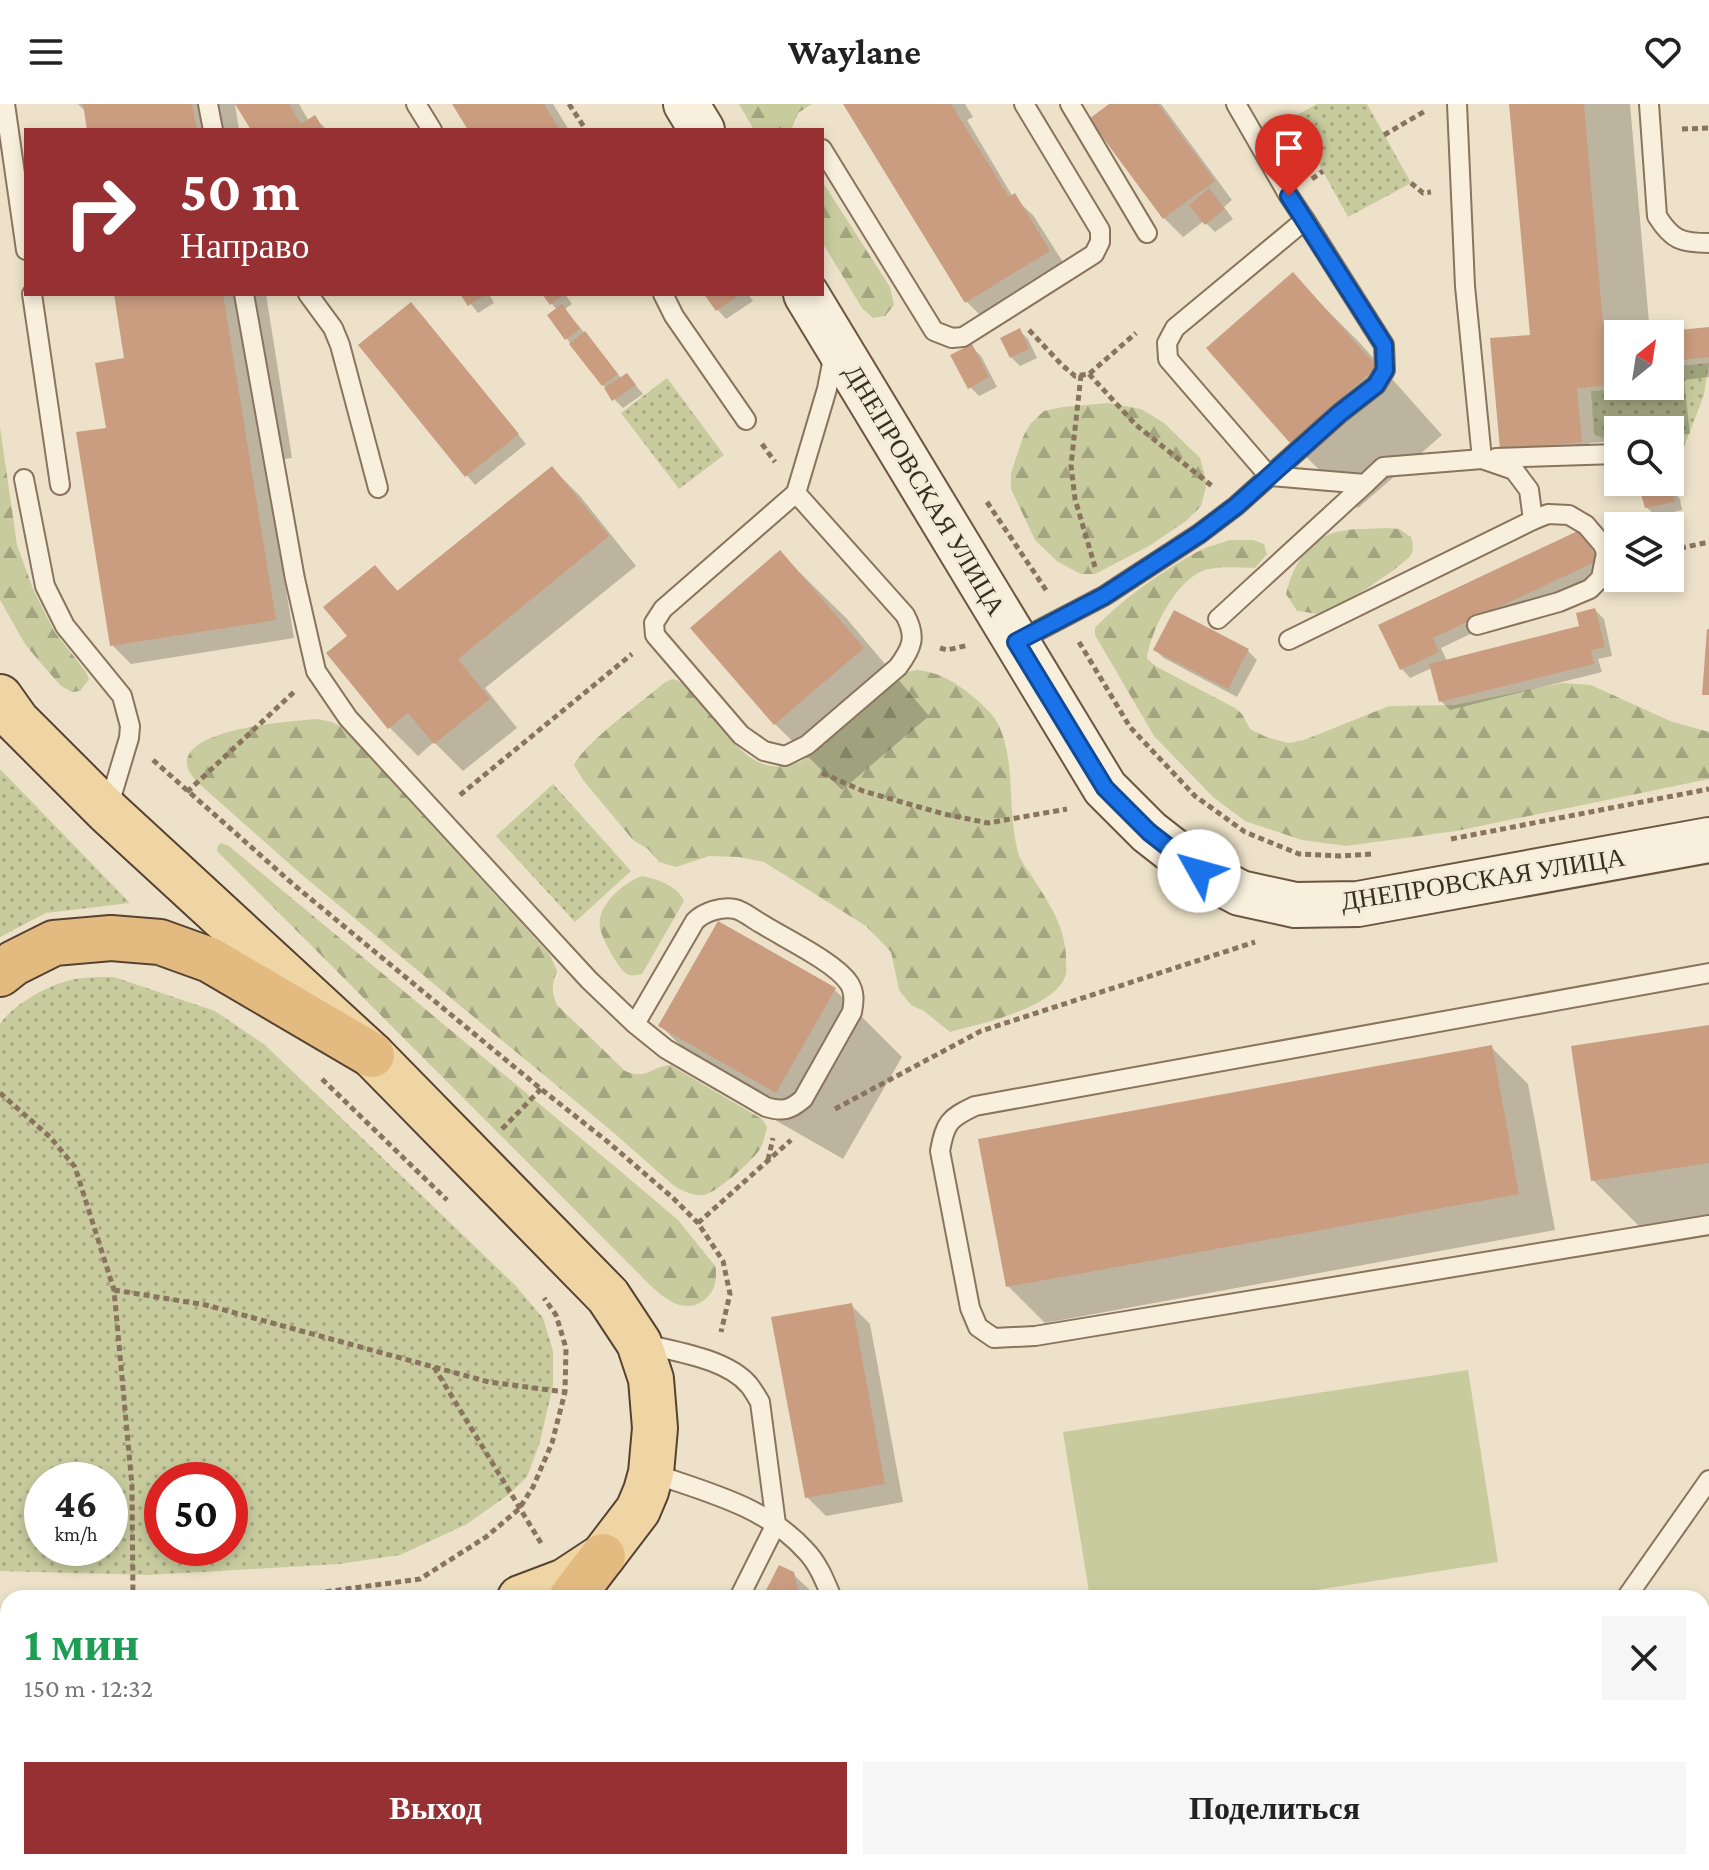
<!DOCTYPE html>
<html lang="ru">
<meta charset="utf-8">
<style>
body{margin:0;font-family:"Crimson Pro",serif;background:#f6f6f6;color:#222;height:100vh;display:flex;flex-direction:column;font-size:30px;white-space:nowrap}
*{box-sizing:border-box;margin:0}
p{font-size:26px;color:#767676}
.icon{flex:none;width:44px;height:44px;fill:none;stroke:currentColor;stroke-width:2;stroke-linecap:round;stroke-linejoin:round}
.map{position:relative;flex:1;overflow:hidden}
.drawer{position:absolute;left:0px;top:1486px;width:1710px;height:280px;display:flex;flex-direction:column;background:#fff;border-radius:24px 24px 0 0;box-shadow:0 4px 12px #0003}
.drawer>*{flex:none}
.top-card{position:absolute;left:24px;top:24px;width:800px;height:168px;border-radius:0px;box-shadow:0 4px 12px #0003;background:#963033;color:#fff;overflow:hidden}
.needle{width:52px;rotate:30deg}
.buttons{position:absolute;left:1604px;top:216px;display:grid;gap:16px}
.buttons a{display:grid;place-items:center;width:80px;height:80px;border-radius:0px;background:#fff;box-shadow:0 4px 12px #0003;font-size:40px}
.speed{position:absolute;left:24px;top:1358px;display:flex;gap:16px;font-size:40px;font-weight:700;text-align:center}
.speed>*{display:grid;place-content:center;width:104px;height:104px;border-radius:50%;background:#fff;box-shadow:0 4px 12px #0003;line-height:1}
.speed small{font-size:20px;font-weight:400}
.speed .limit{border:12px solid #d22;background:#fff;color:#111}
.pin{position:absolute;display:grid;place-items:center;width:68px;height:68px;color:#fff;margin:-82px -34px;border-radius:50% 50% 50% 0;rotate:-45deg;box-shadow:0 0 8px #0007}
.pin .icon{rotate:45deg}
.me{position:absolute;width:88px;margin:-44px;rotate:308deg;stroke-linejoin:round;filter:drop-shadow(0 0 6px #0008)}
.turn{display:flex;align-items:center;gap:28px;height:168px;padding:0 24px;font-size:36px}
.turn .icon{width:104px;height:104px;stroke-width:2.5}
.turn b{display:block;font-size:56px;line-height:68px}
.round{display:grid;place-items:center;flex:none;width:84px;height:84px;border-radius:0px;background:#f6f6f6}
.headline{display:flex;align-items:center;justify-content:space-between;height:136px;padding:0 24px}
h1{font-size:48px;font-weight:700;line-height:60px;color:#1e9e55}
.primary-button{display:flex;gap:16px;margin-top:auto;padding:16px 24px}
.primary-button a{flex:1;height:92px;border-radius:0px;background:#963033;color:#fff;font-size:32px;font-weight:700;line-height:92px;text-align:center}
.primary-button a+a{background:#f6f6f6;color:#222}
header{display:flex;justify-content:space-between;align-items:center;height:104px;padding:0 24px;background:#fff;font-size:36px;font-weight:700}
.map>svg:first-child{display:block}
.grass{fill:url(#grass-dots);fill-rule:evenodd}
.forest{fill:url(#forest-firs)}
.garden{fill:#c7cb9d}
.shadow{fill:#0003}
.building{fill:#ca9d80}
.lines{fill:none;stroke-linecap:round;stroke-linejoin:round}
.service-casing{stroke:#89745e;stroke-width:22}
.secondary-casing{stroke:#6b5541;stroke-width:48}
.primary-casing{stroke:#574232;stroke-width:48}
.trunk-casing{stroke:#574232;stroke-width:48}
.path{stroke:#89745e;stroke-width:5;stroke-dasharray:6 4;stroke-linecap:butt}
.service{stroke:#f8efdc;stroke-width:18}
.secondary{stroke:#f8efdc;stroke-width:44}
.primary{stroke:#eed5a3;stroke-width:44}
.trunk{stroke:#e3ba80;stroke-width:44}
.route-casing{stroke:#114b97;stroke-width:20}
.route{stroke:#1a73e8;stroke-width:14}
.labels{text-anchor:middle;stroke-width:6;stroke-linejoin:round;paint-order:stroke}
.street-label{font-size:26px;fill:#3a2d21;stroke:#f5ecd8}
</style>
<header><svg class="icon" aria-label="menu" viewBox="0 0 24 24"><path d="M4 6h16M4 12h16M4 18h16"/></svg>Waylane<svg class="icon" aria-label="heart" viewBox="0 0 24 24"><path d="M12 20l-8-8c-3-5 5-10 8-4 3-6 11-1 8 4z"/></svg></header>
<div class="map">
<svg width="1709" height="1766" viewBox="0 0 1709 1766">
<defs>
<pattern id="grass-dots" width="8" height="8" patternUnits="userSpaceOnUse" patternTransform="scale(2)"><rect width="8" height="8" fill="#c7cb9d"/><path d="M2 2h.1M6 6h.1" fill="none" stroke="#a3a580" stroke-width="1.8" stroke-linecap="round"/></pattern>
<pattern id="forest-firs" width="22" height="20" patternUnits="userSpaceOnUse" patternTransform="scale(2)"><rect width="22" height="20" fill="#c7cb9d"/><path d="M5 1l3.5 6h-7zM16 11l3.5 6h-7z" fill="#a3a580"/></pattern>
</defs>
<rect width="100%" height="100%" fill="#ede2c9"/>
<g class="grass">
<polygon points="1317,0 1367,0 1411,79 1348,113 1293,13"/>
<polygon points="1709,259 1704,291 1670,379 1640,385 1638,378 1670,378 1670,326 1618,326 1618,341 1594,330 1591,287 1644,284 1644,282 1670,282 1670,263"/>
<polygon points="667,274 724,351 679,385 621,309"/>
<polygon points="0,665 130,799 46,809 0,833"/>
<polygon points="553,680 631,767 575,818 496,732"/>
<path d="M114 873 215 907 265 941 515 1181 543 1214 553 1247V1281L540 1338 527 1373 508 1391 467 1420 400 1451 339 1460 149 1471 0 1467V920C13 900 52 879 75 875 88 873 101 873 114 873ZM110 1376V1444H42V1376ZM230 1376V1444H162V1376Z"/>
<polygon points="8,1622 8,1734 0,1741 0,1623"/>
</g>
<g class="forest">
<polygon points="739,0 812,0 798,9 791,26 754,26"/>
<polygon points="822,77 890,183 894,201 885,212 873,214 862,204 822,138"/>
<polygon points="1108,299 1141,305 1164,319 1200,354 1207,379 1201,402 1186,417 1149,442 1095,470 1081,470 1058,458 1035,436 1011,385 1011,369 1023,333 1030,320 1044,307 1063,303"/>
<polygon points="0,323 17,441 33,485 54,527 86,568 89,575 80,587 72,588 61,582 39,557 25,540 0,496"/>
<path d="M1387 424 1399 425 1411 433C1413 439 1414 445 1411 451 1403 462 1335 507 1322 509 1315 511 1304 507 1297 507L1286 490C1293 462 1307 436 1336 428 1352 424 1371 425 1387 424Z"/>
<path d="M1229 436H1253L1264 440 1267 450 1255 464C1241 464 1225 462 1210 465 1179 469 1150 527 1147 555L1157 563 1235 604 1242 610 1250 625 1266 633 1288 639 1304 636 1389 602 1455 601 1562 579 1591 581 1670 617 1709 628V675L1456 727 1346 742 1302 736 1245 717 1213 693 1154 632 1095 531V524C1121 496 1165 465 1199 447 1208 442 1219 440 1229 436Z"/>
<path d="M917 566C936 568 950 575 966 587 978 597 992 607 999 622 1016 658 1007 708 1018 748 1020 757 1028 766 1033 774 1050 801 1067 825 1066 858 1066 862 1067 866 1066 870 1057 904 979 920 950 928L924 907 911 901 899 886 891 848 866 822 764 758 739 753 709 752 676 763 659 758 648 745 633 736 583 676 574 661C585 638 642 598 664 579L672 575C684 578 690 585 698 594 727 625 749 680 802 657L907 568Z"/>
<path d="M318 615 332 618 346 625 550 851 557 867C552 880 551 888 557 901L625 967C647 976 651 963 670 961L762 1015 767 1023C765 1031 763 1041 758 1048 750 1058 716 1090 703 1091 693 1092 682 1087 673 1081L614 1029 301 770 197 678C193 673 188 667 187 661 182 624 293 617 318 615Z"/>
<path d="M221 739 229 742 619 1066 678 1116 716 1163C716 1178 716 1187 703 1197 677 1215 651 1181 634 1165L217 747 218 742Z"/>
<path d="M642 772C657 775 678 782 684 797L642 870C639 871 632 872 629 871 620 869 601 833 600 823 596 802 624 778 642 772Z"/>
<polygon points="323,1758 433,1758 416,1766 300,1766"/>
</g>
<polygon class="garden" points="1468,1266 1498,1458 1264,1494 1090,1494 1063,1328"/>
<g class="shadow">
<polygon points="78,0 235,0 239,26 89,26 86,8"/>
<polygon points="238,0 299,0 309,17 315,14 327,26 253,26"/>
<polygon points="455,0 553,0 569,26 471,26"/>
<polygon points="845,0 965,0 973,13 967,16 1013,93 1033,111 1068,166 986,217 967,198"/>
<polygon points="1113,0 1161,0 1232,96 1224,103 1233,115 1215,128 1204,117 1183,133 1164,114"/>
<polygon points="1511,0 1630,0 1650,230 1618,230 1618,282 1670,282 1670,230 1658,230 1709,225 1709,273 1684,276 1690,330 1670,332 1670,326 1618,326 1618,337 1589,339 1590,347 1510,354 1532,233"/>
<polygon points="1292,171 1359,238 1442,331 1358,404 1291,338"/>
<polygon points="116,190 266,190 292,354 265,358 294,534 131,560 112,541 108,325 127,256"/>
<polygon points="463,190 489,190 494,199 478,209"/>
<polygon points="544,190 565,190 572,200 565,205 622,275 627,271 643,290 623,304 614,295 549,212 557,206"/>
<polygon points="707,190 748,190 753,197 726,215 718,206"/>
<polygon points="420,209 526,340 475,381 360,241"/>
<polygon points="1019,226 1028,235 1037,254 1020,262 1011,253"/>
<polygon points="972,243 981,252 997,283 979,292 970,283"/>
<polygon points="552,364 580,392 636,462 485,584 517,624 463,667 434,638 418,652 390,624 350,533 375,463 399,488"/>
<polygon points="1671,386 1680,395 1682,406 1656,412 1646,403"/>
<polygon points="1581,427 1590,436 1605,466 1441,544 1447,557 1582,523 1595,506 1604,515 1612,552 1598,555 1602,568 1450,606 1441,597 1432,564 1410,574 1402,565 1381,522"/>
<polygon points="780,449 847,515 929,612 842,686 775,620"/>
<polygon points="1155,546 1248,547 1257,556 1237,593 1164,554"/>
<polygon points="835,886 902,953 843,1055 728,989 661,922"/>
<polygon points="1709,923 1709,1118 1645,1128 1593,1076"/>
<polygon points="1491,943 1528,980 1555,1126 1045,1219 1008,1182"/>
<polygon points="851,1201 870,1220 903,1398 826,1412 807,1393"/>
<polygon points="793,1470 813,1489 814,1494 765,1494"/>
<polygon points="1709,1517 1709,1766 1559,1766 1560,1764 1554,1758 1702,1758 1702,1526"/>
<polygon points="678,1758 806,1758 790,1766 682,1766"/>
<polygon points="1040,1758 1232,1758 1233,1766 1041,1766"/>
</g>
<g class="building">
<polygon points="83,0 192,0 197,26 87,26"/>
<polygon points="235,0 289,0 301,20 315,11 324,26 251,26"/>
<polygon points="452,0 544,0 560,26 468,26"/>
<polygon points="843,0 951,0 1009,93 1015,89 1050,147 965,199"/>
<polygon points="1109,0 1158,0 1215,77 1163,115 1089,15"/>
<polygon points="1509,0 1584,0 1603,220 1633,217 1634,230 1618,230 1618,281 1577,284 1582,338 1500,346 1490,234 1530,231"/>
<polygon points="1209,84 1225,105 1205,121 1189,101"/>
<polygon points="1293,168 1377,263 1290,339 1206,244"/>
<polygon points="114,190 223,190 276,516 110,542 76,328 106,324 95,259 124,254"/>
<polygon points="460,190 486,190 468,202"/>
<polygon points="542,190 565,190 550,201"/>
<polygon points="704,190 741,190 716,207"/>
<polygon points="411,198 519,330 465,373 358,241"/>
<polygon points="562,200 580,225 565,236 547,211"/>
<polygon points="1709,223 1709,253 1670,257 1670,230 1659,230 1659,228"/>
<polygon points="1020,224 1029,245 1010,254 1000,234"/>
<polygon points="585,227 618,270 602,282 569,240"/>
<polygon points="972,240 989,273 968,285 950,251"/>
<polygon points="627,269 636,281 612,297 604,284"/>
<polygon points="552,362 609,432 458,555 490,595 434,640 408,609 388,625 326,549 347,532 323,503 375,461 397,487"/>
<polygon points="1671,384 1675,398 1645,404 1641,390"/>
<polygon points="1582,425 1597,457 1433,534 1439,548 1400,566 1378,521"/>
<polygon points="780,446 864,544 774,621 690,524"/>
<polygon points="1595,504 1605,543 1591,546 1594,560 1439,598 1429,560 1579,522 1576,509"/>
<polygon points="1174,506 1249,545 1228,585 1153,546"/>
<polygon points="1707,525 1709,525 1709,591 1702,591"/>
<polygon points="718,817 836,884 776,989 658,922"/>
<polygon points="1709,921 1709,1059 1591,1077 1571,942"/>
<polygon points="1492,941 1519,1090 1006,1183 978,1035"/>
<polygon points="852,1199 885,1380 805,1394 771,1213"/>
<polygon points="779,1461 794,1468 800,1494 762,1494"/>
<polygon points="1709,1514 1709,1722 1702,1731 1702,1522"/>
<polygon points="558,1758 565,1758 569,1766 540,1766"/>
<polygon points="676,1758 722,1758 707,1766 680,1766"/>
<polygon points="901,1758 941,1758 944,1766 880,1766"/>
<polygon points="1038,1758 1203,1758 1204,1766 1039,1766"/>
<polygon points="1562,1758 1681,1758 1675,1766 1556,1766"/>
</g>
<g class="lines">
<defs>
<g id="service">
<polyline points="5,0 26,146"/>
<polyline points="208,0 213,26"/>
<polyline points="416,0 432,26"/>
<polyline points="1070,0 1147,129"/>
<polyline points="1236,0 1289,92 1305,116"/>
<path d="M1649 0 1657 112C1672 136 1681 139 1709 139"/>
<polyline points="822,45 934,227 952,234 963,233 1094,150 1100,138 1100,126 1024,0"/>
<polyline points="32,190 60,381"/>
<path d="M244 190 295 475 316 567 348 614 589 876 635 920 666 945 766 1003C783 1008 790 1006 803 995L852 908C854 898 855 888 849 879 835 858 784 834 762 820 754 816 744 807 735 805 722 802 704 808 695 817L635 920"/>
<polyline points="308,190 333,224 340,241 378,384"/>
<polyline points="663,190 674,212 746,316"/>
<polyline points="1496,354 1617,350"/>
<polyline points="24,375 45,482 65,522 122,592 130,622 129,634 108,704"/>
<path d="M796 389 905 511C917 533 912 544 898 563L807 641 785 652 764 647 741 631 655 531 654 519 663 505 796 389 827 285 834 249"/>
<polyline points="1218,515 1365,380"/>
<polyline points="1477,521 1559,498 1590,485 1601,474 1606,449 1603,441 1586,421 1569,411 1548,410 1533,416"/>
<polyline points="1289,536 1533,416 1529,386 1514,366 1482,355"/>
<polyline points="1016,538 1104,492 1199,430 1236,402 1340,309 1376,281 1385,266 1384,241 1305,116 1175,224 1167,239 1168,255 1269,372 1365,380 1383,363 1482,355 1465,182 1457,0"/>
<path d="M1709 869 975 1002C949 1014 945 1019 940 1047L970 1204 978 1223 994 1234 1035 1232 1709 1121"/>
<path d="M641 1239C675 1248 726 1254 749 1281 753 1286 757 1293 760 1298L776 1420 739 1494"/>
<path d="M652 1369C706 1388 765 1402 805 1446 818 1459 825 1477 832 1494"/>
<polyline points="1626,1494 1709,1376"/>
<polyline points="637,1758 641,1766"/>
<polyline points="1504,1758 1515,1766"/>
<polyline points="146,1766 160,1758"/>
<polyline points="482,1766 501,1758"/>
<polyline points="1413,1766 1423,1758"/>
</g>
<g id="secondary">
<polyline points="686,0 702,26"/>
<polyline points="806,190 1105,684 1149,728 1199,767 1240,789 1295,801 1358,800 1709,736"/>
</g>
<g id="primary">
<polyline points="0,593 17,617 107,707 372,951 608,1192 639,1239 651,1275 655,1324 651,1369 646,1387 638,1406 603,1452 565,1477 520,1494"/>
<polyline points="0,1559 8,1558"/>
</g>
<g id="trunk">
<polyline points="0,870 14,859 54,839 111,834 160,838 210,856 372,951"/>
<polyline points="571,1494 603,1452"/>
<polyline points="29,1766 37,1758"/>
</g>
</defs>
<use href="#service" class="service-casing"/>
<use href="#secondary" class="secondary-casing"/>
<use href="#primary" class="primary-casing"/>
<use href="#trunk" class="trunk-casing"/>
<g class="path">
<polyline points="569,0 586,26"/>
<polyline points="1682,25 1709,24"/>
<polyline points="1384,31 1427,6"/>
<polyline points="1312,75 1323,67"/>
<polyline points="1411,79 1423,89 1431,88"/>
<polyline points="1029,226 1062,261 1075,272 1089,270 1136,229"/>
<polyline points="1089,270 1136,321 1212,382"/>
<polyline points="1081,271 1071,361 1075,395 1095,463"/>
<polyline points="762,340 775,358"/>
<polyline points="987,398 1048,489"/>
<polyline points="1670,444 1681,444 1709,438"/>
<polyline points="1079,538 1130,623 1195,692 1245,728 1299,750 1341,752 1371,750"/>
<polyline points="940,544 947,546 969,541"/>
<polyline points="153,656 294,781 541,985 608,1038 673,1094 698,1119 723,1157 730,1190 721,1228"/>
<polyline points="822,669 863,687 944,710 988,719 1067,705"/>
<polyline points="187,688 295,587"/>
<polyline points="460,691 632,550"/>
<polyline points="1451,735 1709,685"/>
<polyline points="322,975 447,1096"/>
<polyline points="0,989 50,1033 75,1063 114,1186 132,1382 133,1494"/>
<polyline points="835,1005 981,927 1255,838"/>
<polyline points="502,1025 541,985"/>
<polyline points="768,1056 773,1034"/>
<polyline points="698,1119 791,1036"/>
<polyline points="114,1186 206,1201 489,1278 565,1288"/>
<polyline points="434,1263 541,1439"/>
<polyline points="246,1494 324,1488 420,1475 486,1433 519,1405 533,1383 552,1339 565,1288 566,1244 556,1211 544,1194"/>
<polyline points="5,1726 8,1680 6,1608"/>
<polyline points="84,1766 89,1761 99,1766"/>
</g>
<use href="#service" class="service"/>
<use href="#secondary" class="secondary"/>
<use href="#primary" class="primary"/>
<use href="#trunk" class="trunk"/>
</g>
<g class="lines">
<defs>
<polyline id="route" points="1199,767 1149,728 1105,684 1016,538 1104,492 1199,430 1236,402 1340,309 1376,281 1385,266 1384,241 1289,92"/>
</defs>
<use href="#route" class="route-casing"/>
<use href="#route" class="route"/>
</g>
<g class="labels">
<g class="street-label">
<text transform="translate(925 386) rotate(59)" y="9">ДНЕПРОВСКАЯ УЛИЦА</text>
<text transform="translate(1483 775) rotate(-9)" y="9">ДНЕПРОВСКАЯ УЛИЦА</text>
</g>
</g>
</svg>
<div class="buttons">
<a><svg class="needle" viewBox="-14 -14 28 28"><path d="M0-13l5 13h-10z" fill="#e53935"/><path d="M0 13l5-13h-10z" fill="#767676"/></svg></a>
<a><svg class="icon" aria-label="search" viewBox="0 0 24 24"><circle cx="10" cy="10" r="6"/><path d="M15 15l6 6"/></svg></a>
<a><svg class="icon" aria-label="layers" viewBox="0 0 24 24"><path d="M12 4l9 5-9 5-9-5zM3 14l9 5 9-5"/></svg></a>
</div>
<div class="speed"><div>46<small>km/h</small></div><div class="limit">50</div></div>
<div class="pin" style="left:1289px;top:92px;background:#d93025"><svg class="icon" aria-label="arrive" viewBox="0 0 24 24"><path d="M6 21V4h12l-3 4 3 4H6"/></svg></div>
<svg class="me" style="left:1199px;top:767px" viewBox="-20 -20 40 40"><circle r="19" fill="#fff"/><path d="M0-13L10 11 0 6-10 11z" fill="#1a73e8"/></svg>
<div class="top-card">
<div class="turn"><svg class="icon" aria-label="right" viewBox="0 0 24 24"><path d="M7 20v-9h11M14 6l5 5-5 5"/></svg><div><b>50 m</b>Направо</div></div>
</div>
<section class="drawer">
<div class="headline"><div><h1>1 мин</h1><p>150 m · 12:32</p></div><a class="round"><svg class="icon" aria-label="close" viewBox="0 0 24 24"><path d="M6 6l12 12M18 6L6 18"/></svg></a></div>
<div class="primary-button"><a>Выход</a><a>Поделиться</a></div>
</section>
</div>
